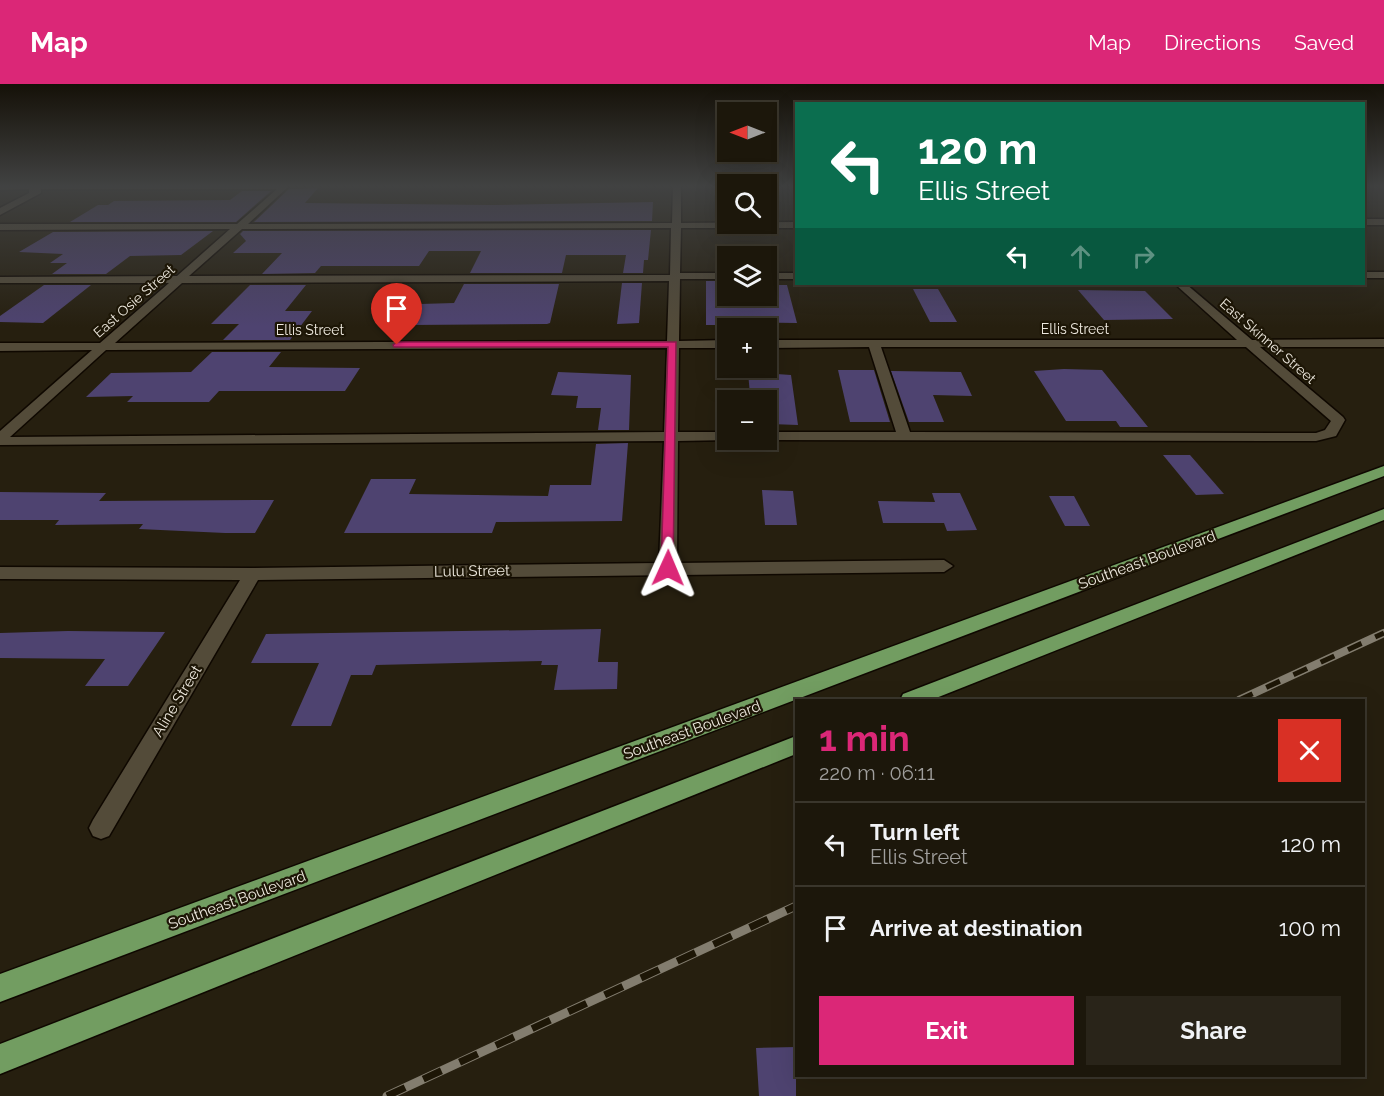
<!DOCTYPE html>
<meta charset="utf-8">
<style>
body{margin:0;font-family:Raleway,sans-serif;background:#292419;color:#f1f3f6;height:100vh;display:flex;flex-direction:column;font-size:22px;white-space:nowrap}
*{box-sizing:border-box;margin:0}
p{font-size:20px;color:#a09f9d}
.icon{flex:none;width:33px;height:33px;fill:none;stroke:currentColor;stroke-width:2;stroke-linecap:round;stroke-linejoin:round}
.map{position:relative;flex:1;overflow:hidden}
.side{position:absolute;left:795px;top:615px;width:570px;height:378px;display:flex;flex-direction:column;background:#1c170b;border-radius:0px;box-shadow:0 6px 24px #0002,0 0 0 2px #3a362c}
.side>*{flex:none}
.top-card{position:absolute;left:795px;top:18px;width:570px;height:183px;border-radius:0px;box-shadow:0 6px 24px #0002,0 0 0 2px #3a362c;background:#0b6e4f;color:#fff;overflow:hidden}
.needle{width:39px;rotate:270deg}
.controls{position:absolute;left:717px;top:18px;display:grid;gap:12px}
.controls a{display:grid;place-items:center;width:60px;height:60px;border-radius:0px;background:#1c170b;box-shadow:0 6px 24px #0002,0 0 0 2px #3a362c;font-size:30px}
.pin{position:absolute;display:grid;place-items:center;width:51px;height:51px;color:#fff;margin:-62px -26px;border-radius:50% 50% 50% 0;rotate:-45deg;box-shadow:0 0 6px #0007}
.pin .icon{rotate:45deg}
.me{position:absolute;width:66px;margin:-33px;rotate:1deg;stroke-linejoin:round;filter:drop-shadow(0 0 4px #0008)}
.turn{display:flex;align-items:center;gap:21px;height:126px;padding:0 24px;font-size:27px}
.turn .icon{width:78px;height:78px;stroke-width:2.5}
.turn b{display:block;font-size:42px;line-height:51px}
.lanes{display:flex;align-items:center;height:57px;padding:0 24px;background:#0003;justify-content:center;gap:30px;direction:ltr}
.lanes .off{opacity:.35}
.round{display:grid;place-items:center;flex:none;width:63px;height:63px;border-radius:0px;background:#292419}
.head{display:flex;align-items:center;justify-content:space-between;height:102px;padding:0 24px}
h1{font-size:36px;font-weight:700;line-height:45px;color:#db2777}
.action{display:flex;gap:12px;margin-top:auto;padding:12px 24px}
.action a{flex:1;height:69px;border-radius:0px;background:#db2777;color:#fff;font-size:24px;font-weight:700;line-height:69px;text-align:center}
.action a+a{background:#292419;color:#f1f3f6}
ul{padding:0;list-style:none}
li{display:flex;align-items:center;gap:18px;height:84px;padding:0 24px;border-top:2px solid #3a362c}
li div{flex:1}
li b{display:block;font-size:22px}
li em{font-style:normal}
header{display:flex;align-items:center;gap:36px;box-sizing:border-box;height:84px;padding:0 30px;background:#db2777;color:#fff}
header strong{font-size:28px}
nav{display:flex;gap:33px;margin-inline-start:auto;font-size:21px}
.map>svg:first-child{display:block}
.building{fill:#4e4370}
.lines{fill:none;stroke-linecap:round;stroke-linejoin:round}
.minor-casing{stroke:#0f0800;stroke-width:3}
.major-casing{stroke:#0f0800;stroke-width:3}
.minor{fill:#534b39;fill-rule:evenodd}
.major{fill:#729d61;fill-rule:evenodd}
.rail-far1-casing{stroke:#837d6f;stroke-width:8}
.rail-casing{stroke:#837d6f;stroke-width:9}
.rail-far1{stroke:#1d1606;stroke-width:5;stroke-dasharray:15;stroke-linecap:butt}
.rail{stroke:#1d1606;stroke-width:7;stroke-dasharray:20;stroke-linecap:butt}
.route{fill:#db2777;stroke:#8e194d;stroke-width:1.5}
.labels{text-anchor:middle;stroke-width:4.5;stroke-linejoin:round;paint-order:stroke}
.far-street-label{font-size:14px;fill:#eee9df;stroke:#1d1606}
.street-label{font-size:15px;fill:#eee9df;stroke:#1d1606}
</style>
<header>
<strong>Map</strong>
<nav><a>Map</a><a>Directions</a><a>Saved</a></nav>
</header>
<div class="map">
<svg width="1384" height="1012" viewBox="0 0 1384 1012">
<rect width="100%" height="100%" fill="#261f0f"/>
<g class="building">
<polygon points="318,104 305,119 493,121 653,118 652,137 254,138 289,105"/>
<polygon points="242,107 271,107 236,138 70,138 98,121 108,121 114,117 230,116"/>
<polygon points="651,146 648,176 644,176 643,189 623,189 626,171 566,171 562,189 470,189 481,167 429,167 419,182 321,182 315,189 262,190 282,169 233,169 246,157 240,150 243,147"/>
<polygon points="213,147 181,171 130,172 106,190 52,190 67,179 50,179 63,170 19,168 53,148"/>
<polygon points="706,197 728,197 728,212 766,212 766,201 787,201 797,239 729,238 729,241 706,241"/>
<polygon points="622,199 642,199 639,239 617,240"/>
<polygon points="464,200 559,200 550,239 547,240 409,241 420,220 454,219"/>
<polygon points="44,201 91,201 43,239 0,238 0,232"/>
<polygon points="250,201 306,201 285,227 312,227 290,256 223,256 239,240 211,240"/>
<polygon points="913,205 938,205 957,238 930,238"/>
<polygon points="1078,206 1145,207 1173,235 1104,236"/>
<polygon points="212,268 281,268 269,283 360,284 345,307 219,307 209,318 127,318 133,312 86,313 111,289 191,288"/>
<polygon points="1064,285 1102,286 1148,343 1120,343 1116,337 1066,337 1034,287"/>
<polygon points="838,286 874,286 890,338 850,338"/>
<polygon points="891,287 961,288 972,312 933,311 944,338 909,338"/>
<polygon points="558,288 631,291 629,346 598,346 601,324 576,324 578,312 551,311"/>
<polygon points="748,288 791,291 798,341 770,340 768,311 750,311"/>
<polygon points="628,359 622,437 496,438 492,449 344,449 371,395 416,395 409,410 548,412 550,401 591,401 596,360"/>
<polygon points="1163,371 1190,371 1224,410 1196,411"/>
<polygon points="762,406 793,407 797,441 765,441"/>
<polygon points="0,408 106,409 99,417 274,416 255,449 225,449 139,445 143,440 55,441 59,436 0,436"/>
<polygon points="932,409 960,409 977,446 947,447 944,439 883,439 878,417 935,418"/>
<polygon points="1049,412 1074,412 1090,442 1065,442"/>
<polygon points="601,545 598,578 618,578 617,605 554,606 558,581 541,581 542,577 376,581 372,591 351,591 331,642 291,642 319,579 251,579 266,550"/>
<polygon points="68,547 165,548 128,602 85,602 105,575 0,574 0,549"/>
<polygon points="796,963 796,1012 759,1012 756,964"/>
</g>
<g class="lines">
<defs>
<g id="minor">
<path d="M0 101H290L248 140 672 139 673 101H681V139L796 138V144H681L680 189H728V195H680L679 257 728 256V264H679L678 348H728V356H731L678 357 677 479 944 476 953 482 944 488 258 496 109 752 101 755 93 752 89 744 93 736 240 496 0 495V483L253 484 659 479 664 357 0 361V347L92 266 0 267V259H100L169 199H0V193L177 192 230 145 0 146V140H237L277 105H41V109L0 131V124L29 109V105L0 106ZM671 144 670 191 189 192 242 145ZM669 197 667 257 115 259 182 199ZM667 264 664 348 10 353 106 266Z"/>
<rect x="1364" y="135" width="20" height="6"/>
<rect x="1364" y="188" width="20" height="6"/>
<rect x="766" y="189" width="30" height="6"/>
<path d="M1175 200H1186L1252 256 1384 255V263H1260L1343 333 1345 336 1336 352 1316 357 763 356H766V348H896L869 263 766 264V256H1237ZM881 263H1246L1331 337 1325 346 1316 349 910 348Z"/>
</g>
<g id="major">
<polygon points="1384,382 1384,392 0,918 0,890"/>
<polygon points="1384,425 1384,436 931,616 900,616 903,610"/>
<polygon points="796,652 796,670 0,990 0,960"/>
</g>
</defs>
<use href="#minor" class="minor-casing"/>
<use href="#major" class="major-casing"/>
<use href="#minor" class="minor"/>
<use href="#major" class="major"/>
<defs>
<polyline id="rail-far1" points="1239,616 1384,549"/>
<polyline id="rail" points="387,1012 796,822"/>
</defs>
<use href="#rail-far1" class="rail-far1-casing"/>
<use href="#rail" class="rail-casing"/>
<use href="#rail-far1" class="rail-far1"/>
<use href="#rail" class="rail"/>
</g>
<linearGradient id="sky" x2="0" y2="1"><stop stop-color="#151108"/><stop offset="0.42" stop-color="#414242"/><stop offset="1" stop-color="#414242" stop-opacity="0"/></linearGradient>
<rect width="1384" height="243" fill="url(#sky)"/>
<polygon class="route" points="397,258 676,258 673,488 668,489 661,484 668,263 394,263 393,261"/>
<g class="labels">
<g class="far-street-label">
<text transform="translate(134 217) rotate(-41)" y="5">East Osie Street</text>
<text x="1075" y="250">Ellis Street</text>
<text x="310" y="251">Ellis Street</text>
<text transform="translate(1268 257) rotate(41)" y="5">East Skinner Street</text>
</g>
<g class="street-label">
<text transform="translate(1147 476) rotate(-20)" y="5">Southeast Boulevard</text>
<text transform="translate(472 487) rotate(-1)" y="5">Lulu Street</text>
<text transform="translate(177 617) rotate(-59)" y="5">Aline Street</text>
<text transform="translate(692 646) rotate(-20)" y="5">Southeast Boulevard</text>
<text transform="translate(237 816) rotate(-20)" y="5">Southeast Boulevard</text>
</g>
</g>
</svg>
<div class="controls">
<a><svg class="needle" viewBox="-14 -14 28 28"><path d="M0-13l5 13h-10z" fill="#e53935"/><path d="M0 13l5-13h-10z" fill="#a09f9d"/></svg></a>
<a><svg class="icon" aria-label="search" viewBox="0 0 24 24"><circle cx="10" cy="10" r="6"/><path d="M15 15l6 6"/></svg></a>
<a><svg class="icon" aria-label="layers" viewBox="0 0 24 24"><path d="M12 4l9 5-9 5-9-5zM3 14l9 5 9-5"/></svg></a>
<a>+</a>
<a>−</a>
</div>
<div class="pin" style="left:397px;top:261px;background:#d93025"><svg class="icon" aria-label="arrive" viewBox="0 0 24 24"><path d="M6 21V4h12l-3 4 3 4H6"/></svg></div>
<svg class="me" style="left:668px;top:484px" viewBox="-20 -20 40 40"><path d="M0-17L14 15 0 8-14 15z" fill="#db2777" stroke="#fff" stroke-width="4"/></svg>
<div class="top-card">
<div class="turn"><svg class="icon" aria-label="left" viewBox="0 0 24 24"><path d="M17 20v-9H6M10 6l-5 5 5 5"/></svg><div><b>120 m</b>Ellis Street</div></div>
<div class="lanes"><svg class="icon" aria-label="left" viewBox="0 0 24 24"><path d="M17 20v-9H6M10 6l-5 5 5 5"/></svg><svg class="icon off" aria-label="ahead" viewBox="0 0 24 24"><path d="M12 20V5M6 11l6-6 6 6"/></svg><svg class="icon off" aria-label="right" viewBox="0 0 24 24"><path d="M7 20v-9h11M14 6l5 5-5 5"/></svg></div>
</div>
<section class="side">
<div class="head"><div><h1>1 min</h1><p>220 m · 06:11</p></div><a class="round" style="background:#d93025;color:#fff"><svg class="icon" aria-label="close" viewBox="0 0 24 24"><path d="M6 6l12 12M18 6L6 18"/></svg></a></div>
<ul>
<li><svg class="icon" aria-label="left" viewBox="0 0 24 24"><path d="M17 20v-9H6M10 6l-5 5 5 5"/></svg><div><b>Turn left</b><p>Ellis Street</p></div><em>120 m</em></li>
<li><svg class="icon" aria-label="arrive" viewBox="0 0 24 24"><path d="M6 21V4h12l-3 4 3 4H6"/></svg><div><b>Arrive at destination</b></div><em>100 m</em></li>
</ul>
<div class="action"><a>Exit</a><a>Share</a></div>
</section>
</div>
